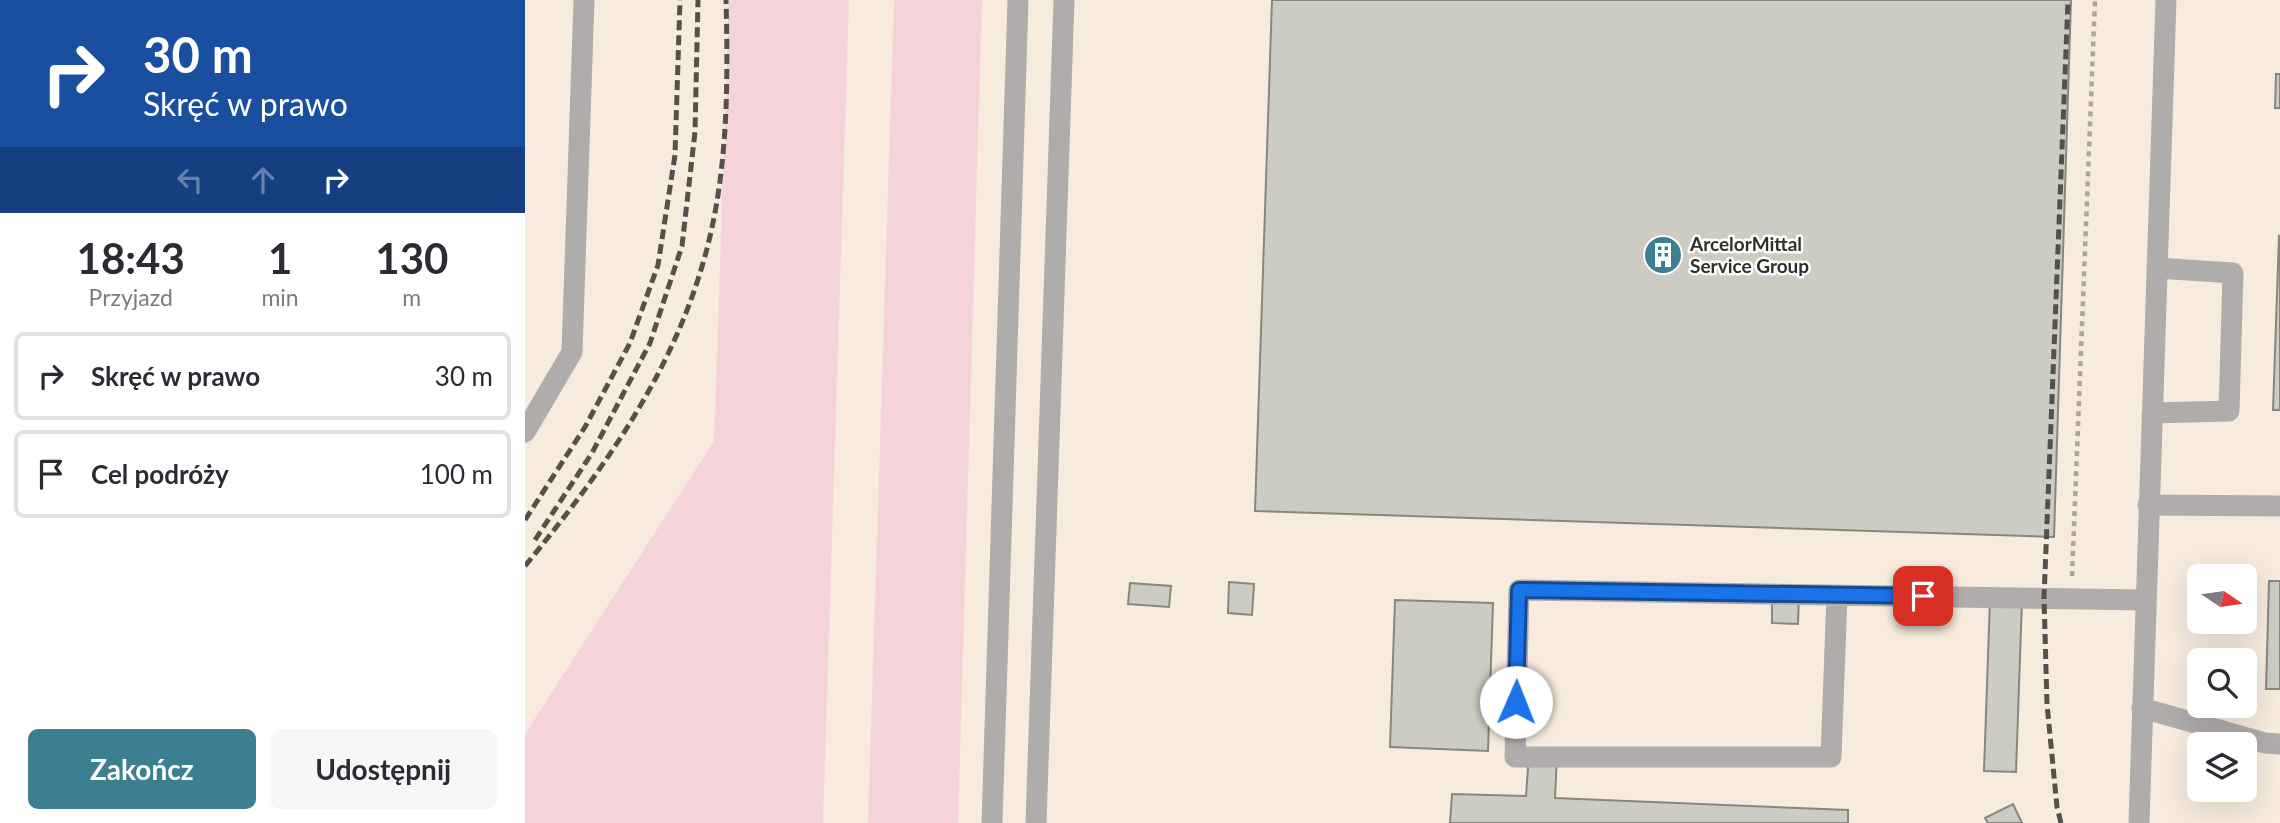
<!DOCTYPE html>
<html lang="pl">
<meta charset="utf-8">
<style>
body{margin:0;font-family:Lato,sans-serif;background:#f7f7f7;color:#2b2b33;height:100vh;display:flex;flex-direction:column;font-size:26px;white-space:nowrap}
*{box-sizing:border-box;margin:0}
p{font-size:23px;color:#7c7c81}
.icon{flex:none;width:38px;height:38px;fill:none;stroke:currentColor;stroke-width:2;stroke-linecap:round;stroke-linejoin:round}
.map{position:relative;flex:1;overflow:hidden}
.side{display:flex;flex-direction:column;background:#fff;width:525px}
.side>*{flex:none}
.top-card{background:#1a4fa0;color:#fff;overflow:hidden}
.needle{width:46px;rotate:103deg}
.buttons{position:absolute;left:1662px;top:564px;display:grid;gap:14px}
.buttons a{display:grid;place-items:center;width:70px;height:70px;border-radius:10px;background:#fff;box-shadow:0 7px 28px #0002;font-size:35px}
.pin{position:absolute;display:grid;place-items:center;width:60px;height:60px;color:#fff;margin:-30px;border-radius:14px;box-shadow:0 4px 10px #0006}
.me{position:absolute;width:77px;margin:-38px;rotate:1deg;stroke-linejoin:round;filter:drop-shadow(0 0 5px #0008)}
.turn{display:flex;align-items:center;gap:24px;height:147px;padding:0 28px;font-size:32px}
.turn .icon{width:91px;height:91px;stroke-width:2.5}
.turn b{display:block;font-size:49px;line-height:60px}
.lanes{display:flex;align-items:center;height:66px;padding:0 28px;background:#0003;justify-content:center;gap:35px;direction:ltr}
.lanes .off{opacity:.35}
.eta{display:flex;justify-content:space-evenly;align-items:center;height:119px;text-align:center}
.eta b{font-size:42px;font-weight:700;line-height:49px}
.action{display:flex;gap:14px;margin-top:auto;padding:14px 28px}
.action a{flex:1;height:80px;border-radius:10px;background:#3c7f90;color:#fff;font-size:28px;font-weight:700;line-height:80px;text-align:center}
.action a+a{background:#f7f7f7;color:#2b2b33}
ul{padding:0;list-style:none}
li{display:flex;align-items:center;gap:21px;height:88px;margin:0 14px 10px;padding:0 14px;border:4px solid #e1e1e2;border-radius:10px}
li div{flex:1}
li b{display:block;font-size:26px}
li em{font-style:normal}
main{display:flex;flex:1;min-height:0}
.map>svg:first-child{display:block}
.built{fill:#f7ebde;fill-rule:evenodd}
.green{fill:#f4d4d8}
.building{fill:#cdccc3;stroke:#88877f;stroke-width:2}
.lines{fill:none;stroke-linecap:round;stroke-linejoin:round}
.path{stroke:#aaa5a0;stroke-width:4.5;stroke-dasharray:5 5;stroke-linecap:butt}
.minor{stroke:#b0acab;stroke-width:21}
.rail{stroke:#54514d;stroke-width:5;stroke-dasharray:10 5;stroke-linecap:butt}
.route-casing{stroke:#114b97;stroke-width:18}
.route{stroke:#1a73e8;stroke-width:12}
.labels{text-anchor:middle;stroke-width:5;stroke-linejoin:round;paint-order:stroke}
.poi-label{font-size:19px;font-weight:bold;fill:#302e2b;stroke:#fff;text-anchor:start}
</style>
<main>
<section class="side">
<div class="top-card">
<div class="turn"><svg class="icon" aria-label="right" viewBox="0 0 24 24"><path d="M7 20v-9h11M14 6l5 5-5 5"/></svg><div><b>30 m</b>Skręć w prawo</div></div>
<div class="lanes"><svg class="icon off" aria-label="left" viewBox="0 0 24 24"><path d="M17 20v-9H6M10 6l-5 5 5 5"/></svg><svg class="icon off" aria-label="ahead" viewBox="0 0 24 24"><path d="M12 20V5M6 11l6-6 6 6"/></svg><svg class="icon" aria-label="right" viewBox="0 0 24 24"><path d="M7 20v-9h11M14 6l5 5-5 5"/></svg></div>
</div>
<div class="eta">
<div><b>18:43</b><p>Przyjazd</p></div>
<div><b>1</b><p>min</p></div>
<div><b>130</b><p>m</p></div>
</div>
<ul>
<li><svg class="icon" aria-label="right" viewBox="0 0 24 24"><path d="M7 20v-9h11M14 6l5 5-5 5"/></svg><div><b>Skręć w prawo</b></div><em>30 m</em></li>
<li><svg class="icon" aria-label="arrive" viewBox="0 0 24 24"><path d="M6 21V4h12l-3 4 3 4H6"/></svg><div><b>Cel podróży</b></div><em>100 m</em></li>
</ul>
<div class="action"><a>Zakończ</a><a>Udostępnij</a></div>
</section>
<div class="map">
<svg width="1755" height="823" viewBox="0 0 1755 823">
<rect width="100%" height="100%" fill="#fdf6ef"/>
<path class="built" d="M0 0H1755V823H0ZM1675 576H1720V621H1675ZM1675 660H1720V705H1675ZM1675 744H1720V789H1675Z"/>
<g class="green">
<polygon points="204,0 324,0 298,823 0,823 0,734 189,441"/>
<polygon points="369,0 457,0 433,823 343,823"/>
</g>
<g class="building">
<polygon points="747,0 1546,0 1529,537 730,511"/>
<polygon points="1751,74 1755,74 1755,108 1750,108"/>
<polygon points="1754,236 1755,237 1755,410 1748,410"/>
<polygon points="1744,581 1755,581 1755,689 1741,689"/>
<polygon points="704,582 729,584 727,615 703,613"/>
<polygon points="605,583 646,586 644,607 603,604"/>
<polygon points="1247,593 1274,594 1273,624 1247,623"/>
<polygon points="1465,599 1497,600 1491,772 1459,771"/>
<polygon points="870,600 968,603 963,751 865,747"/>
<polygon points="1004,753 1032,754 1030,798 1323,810 1323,823 925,823 927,794 1001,796"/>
<polygon points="1488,804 1497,823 1463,823 1460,818"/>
</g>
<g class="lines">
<polyline class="path" points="1547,576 1570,0"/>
<g class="minor">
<polyline points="1627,413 1704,411 1708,273 1632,268"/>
<polyline points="0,432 47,352 59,0"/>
<polyline points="1623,505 1755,506"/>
<polyline points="1312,595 1306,757 990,757 994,590 1620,600"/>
<polyline points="1617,708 1740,743 1755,744"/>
<polyline points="467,823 493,0"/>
<polyline points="511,823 539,0"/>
<polyline points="1614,823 1641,0"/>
</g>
<g class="rail">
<polyline points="0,520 60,427 105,343 133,265 150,155 155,0"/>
<polyline points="10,540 67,453 125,343 157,246 170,132 173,0"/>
<path d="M0 566C82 466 157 361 186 232 203 157 203 76 201 0"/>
<polyline points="1536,823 1532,807 1522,704 1519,598 1543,0"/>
</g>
</g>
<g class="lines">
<defs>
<polyline id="route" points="991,702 994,590 1398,596"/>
</defs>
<use href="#route" class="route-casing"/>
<use href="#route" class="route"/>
</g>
<defs>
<symbol id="building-disc" viewBox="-11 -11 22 22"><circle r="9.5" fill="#3c7f90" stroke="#fff"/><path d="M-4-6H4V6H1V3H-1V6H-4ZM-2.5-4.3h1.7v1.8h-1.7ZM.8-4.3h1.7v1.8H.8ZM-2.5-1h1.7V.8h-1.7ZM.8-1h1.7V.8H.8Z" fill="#fff"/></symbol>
</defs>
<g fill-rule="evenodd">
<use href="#building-disc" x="1116" y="233" width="44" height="44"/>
</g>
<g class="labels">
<g class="poi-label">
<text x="1165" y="251">ArcelorMittal<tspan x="1165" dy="22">Service Group</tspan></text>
</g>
</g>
</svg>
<div class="buttons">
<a><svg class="needle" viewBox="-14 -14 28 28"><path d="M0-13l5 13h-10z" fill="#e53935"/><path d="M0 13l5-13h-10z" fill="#7c7c81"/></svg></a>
<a><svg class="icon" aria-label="search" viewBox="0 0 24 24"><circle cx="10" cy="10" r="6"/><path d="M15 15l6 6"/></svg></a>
<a><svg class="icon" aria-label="layers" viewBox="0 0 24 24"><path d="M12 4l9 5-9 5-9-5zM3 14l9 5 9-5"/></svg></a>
</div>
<div class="pin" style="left:1398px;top:596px;background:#d93025"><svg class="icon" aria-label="arrive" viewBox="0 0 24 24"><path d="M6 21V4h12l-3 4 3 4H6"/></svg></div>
<svg class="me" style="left:991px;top:702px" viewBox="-20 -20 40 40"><circle r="19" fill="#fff"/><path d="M0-13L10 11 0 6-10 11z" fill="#1a73e8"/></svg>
</div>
</main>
